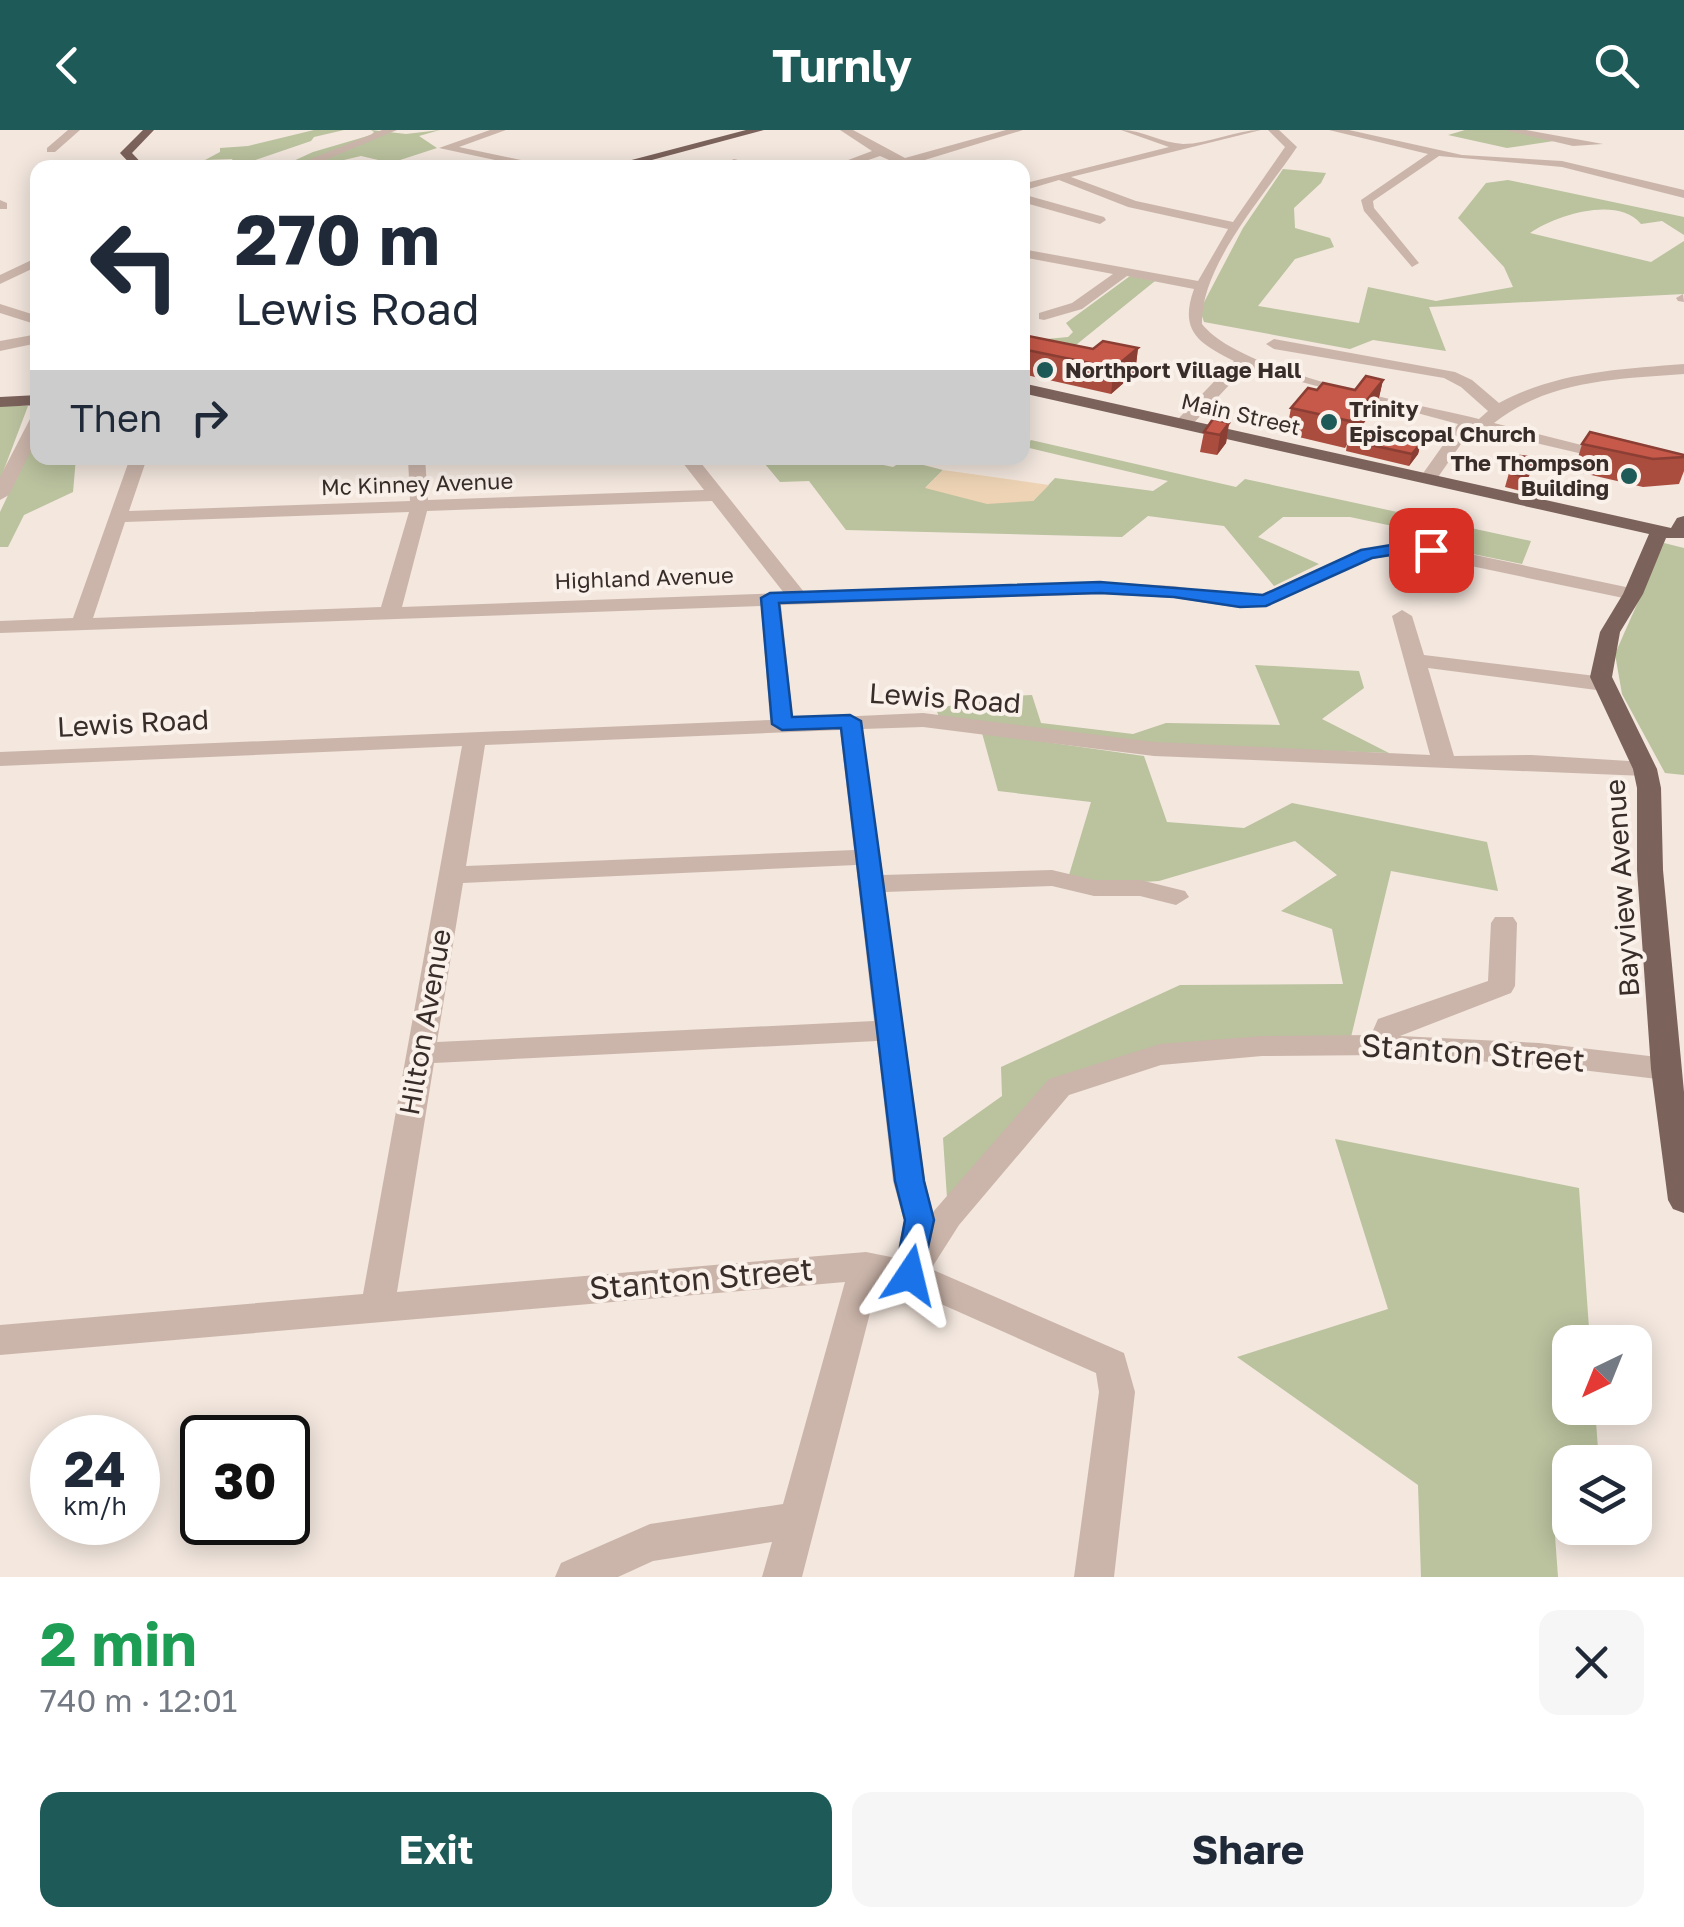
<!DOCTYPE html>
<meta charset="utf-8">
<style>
body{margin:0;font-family:"Golos Text",sans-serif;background:#f6f6f7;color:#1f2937;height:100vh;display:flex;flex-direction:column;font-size:38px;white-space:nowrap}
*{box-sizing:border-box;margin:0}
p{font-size:32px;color:#747a83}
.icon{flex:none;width:55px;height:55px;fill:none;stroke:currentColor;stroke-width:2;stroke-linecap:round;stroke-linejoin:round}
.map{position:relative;height:1447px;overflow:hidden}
.sheet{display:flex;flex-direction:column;background:#fff;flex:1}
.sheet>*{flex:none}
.hud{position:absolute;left:30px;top:30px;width:1000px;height:305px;border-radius:20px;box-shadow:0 5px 25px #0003;background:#fff;color:#1f2937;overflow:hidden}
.needle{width:65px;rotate:223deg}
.fabs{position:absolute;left:1552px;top:1195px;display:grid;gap:20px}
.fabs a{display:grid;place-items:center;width:100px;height:100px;border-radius:20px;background:#fff;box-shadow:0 5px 25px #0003;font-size:50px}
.speed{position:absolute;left:30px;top:1285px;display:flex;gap:20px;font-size:50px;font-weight:700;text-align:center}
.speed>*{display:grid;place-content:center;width:130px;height:130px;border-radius:50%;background:#fff;box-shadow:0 5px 25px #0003;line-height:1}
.speed small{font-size:25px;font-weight:400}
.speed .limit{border:5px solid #111;border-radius:15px;background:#fff;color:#111}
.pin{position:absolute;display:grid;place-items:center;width:85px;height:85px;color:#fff;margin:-42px;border-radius:20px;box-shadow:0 5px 15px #0006}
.me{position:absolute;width:110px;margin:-55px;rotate:10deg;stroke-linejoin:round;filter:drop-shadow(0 0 8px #0008)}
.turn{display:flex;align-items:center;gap:35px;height:210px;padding:0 40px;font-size:45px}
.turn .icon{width:130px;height:130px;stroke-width:2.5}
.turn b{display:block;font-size:70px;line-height:85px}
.then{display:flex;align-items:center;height:95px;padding:0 40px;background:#0003;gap:20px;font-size:38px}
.round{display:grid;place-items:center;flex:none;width:105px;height:105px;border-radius:20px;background:#f6f6f7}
.head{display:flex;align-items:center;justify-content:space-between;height:170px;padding:0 40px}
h1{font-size:60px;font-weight:700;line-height:75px;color:#1e9e55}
.button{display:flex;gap:20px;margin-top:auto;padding:20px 40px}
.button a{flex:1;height:115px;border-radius:20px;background:#1e5b58;color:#fff;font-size:40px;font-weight:700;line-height:115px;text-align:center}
.button a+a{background:#f6f6f7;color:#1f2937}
header{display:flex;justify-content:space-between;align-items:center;height:130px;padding:0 40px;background:#1e5b58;color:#fff;font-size:45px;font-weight:700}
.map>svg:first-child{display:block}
.green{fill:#bac29e}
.sand{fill:#eed4b5}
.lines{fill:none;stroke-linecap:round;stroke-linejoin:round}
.minor{fill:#cbb5aa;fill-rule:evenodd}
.major{fill:#7b625b;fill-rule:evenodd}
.wall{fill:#aa4d3f}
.shaded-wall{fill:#8b3e33}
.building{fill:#c65949;stroke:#8b3e33;stroke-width:2.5}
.route{fill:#1a73e8;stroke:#114b97;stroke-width:2.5}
.poi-dot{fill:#1e5b58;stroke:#faf1eb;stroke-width:4}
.labels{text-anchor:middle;stroke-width:8;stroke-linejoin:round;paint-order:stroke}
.far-poi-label{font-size:22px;font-weight:bold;fill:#392d29;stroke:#faf1eb;text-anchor:start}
.far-street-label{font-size:22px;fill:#392d29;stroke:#faf1eb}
.street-label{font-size:28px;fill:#392d29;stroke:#faf1eb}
.near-street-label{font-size:32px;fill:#392d29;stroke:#faf1eb}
</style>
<header><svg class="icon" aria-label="back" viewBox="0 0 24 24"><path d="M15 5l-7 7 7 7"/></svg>Turnly<svg class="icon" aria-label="search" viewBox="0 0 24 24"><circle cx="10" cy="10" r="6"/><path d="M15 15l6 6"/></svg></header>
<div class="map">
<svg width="1684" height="1447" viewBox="0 0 1684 1447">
<rect width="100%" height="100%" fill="#f3e7de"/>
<g class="green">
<polygon points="314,0 344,0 314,7 311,11 235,37 215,37 234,33 232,29 205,30 220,22 220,18 248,16"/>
<polygon points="371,0 406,4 440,0 419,6 437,18 391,33 361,26 314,37 278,38 313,22 371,5 374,2"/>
<polygon points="1465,0 1508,0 1554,11 1507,18 1448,5"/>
<path d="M1283 39 1326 43 1321 53 1294 78 1295 98 1330 108 1334 117 1295 129 1258 176 1359 193 1368 157 1436 171 1513 157 1504 137 1458 88 1486 53 1508 50 1684 87V105L1662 91 1641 94C1618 66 1558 84 1530 103L1651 132 1684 111V164L1429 177 1446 221 1373 210 1350 219 1204 192 1200 180 1243 98Z"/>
<polygon points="1130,146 1155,151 1066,223 1025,211 1068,207 1073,202 1066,193"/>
<polygon points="0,276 28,276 0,350"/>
<polygon points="37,304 38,328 76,328 73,362 24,385 8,417 0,417 0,382"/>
<polygon points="1031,310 1236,357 1245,349 1531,411 1522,434 1424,414 1421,402 1350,387 1283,387 1258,407 1319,434 1274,456 1224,396 1148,386 1122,407 846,400 809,351 780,352 760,328 850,328 893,337 904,330 943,340 926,357 1033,371 1055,348 1153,361 1168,351 1025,317"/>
<polygon points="1664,413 1684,418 1684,645 1665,643 1622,564 1615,524"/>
<polygon points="1255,535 1359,541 1364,558 1322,589 1389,623 1151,615 939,587 936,579 988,567 1032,565 1041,593 1133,604 1166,593 1280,595"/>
<polygon points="982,603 1144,626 1167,692 1244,698 1292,673 1487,712 1498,761 1391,741 1351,907 1063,947 947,1068 943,1008 1002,966 1001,937 1180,855 1343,854 1332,799 1281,781 1337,745 1295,711 1159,751 1109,754 1069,745 1091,672 998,661"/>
<polygon points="1335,1009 1579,1058 1590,1212 1570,1212 1570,1278 1595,1278 1599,1332 1570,1332 1570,1380 1555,1406 1558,1447 1421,1447 1418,1355 1237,1227 1388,1179"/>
</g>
<polygon class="sand" points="943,340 1049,355 1033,371 987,374 925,358"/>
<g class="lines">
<g class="minor">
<polygon points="68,0 80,0 55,22 47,22 47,18"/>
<polygon points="382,0 397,0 306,38 289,38"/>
<polygon points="490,0 506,0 459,17 559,38 532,38 439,18"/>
<polygon points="840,0 853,0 905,28 1006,0 1023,0 915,33 923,38 907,38 880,26 845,38 827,38 872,21"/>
<path d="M1121 0C1143 0 1162 13 1183 14 1209 14 1235 0 1261 0L1071 47 1136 71 1233 92 1285 17 1268 0H1279L1297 17C1265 65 1200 136 1202 194 1241 244 1414 273 1479 289L1488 281 1461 257 1444 248 1274 219 1266 214 1274 209 1455 242 1472 250 1499 273C1556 242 1620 239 1684 234V244C1617 249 1549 250 1494 293L1617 324V332L1472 298 1434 353 1428 354 1419 349 1458 294 1246 237 1189 298H1177V290L1234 231C1198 213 1179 201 1194 159L1127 146 1082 179 1044 190 1039 189V183L1072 173 1113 144 1022 127V119L1198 151 1228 99 1128 77 1059 50 1022 61V54L1169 17Z"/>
<polygon points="1329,0 1349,0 1462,25 1562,31 1684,60 1684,68 1562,37 1439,26 1373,71 1374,78 1419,133 1412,137 1364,81 1361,70 1428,24"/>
<polygon points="1505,0 1526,0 1603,14 1573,16"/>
<polygon points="734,29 762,36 763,38 714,38"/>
<polygon points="1022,64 1104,87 1106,90 1100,94 1022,72"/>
<polygon points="0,70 7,73 7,79 0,79"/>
<polygon points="38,127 38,136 0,154 0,145"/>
<polygon points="1683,164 1684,172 1678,171 1676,168"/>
<polygon points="0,174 38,186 38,195 0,183"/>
<polygon points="38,204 38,213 0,221 0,211"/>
<polygon points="38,284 38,307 9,365 0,370 0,347 30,289"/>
<path d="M130 328H147L129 381 410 371 408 328H425L428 370 704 360 679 328H697L804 462 1100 452 1174 456 1240 466 1262 464 1360 420 1409 411 1640 460V468L1633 470 1409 423 1372 429 1266 476 1240 478 1174 468 1100 464 781 475 793 589 923 583 1154 612 1430 625 1392 486 1402 480 1412 486 1424 525 1604 547 1615 554 1604 561 1428 538 1454 626 1532 625 1645 632 1657 639 1645 646 1154 626 923 597 862 599 883 745 1052 740 1094 750H1140L1185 761 1189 767 1176 775 1140 766H1094L1052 756 885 762 925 1051 933 1082 1049 949 1160 914 1262 906 1371 905 1378 889 1488 851 1491 793 1495 787H1513L1517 793 1515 856 1511 863 1400 906 1539 913 1666 928 1676 931 1681 939 1676 947 1666 950 1539 935 1383 925 1262 926 1161 935 1069 965 959 1095 931 1139 1124 1223 1135 1262 1114 1447H1074L1099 1262 1096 1243 905 1158 878 1152 802 1447H762L772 1412 653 1431 618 1447H555L561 1433 650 1394 783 1374 845 1152 0 1225V1195L363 1164 462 616 0 636V622L770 590 761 476 0 503V491L73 488ZM712 371 784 463 402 477 427 381ZM409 382 381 477 93 488 125 392ZM840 600 854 720 466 736 485 615ZM856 735 874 891 437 912 463 753ZM877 911 893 1051 904 1091 896 1128 866 1122 397 1162 434 933Z"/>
</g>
<g class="major">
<polygon points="143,0 154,0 132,23 146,38 134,38 120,23"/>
<polygon points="746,0 764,0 622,38 601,38"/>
<polygon points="1022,253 1671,398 1677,388 1684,386 1684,408 1666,408 1643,464 1620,502 1612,547 1657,639 1661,658 1663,740 1684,962 1684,1083 1673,1079 1668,1070 1651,939 1637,740 1637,658 1633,639 1590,547 1600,502 1623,464 1649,404 1022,263"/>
<polygon points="38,265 38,275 0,277 0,267"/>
</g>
</g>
<g class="wall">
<polygon points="1022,205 1093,219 1138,218 1135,243 1111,264 1022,244"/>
<polygon points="1383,250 1377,276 1359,299 1421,313 1418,324 1409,336 1346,321 1347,314 1345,318 1286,304 1291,278 1317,260 1355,260"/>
<polygon points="1229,293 1226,313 1217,325 1200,322 1204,302"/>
<polygon points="1582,314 1684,325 1684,341 1679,354 1643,357 1574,341"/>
<polygon points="1531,342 1521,361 1505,357 1509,343"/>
</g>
<g class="shaded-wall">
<polygon points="1138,218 1135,243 1111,264 1114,238"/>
<polygon points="1383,250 1377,276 1350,311 1348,310 1345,318 1350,291"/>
<polygon points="1229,293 1226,313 1217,325 1220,305"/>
<polygon points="1421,313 1418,324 1409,336 1412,324"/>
<polygon points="1536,328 1531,342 1521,361 1525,347"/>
</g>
<g class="building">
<polygon points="1023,205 1093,219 1103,211 1138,218 1114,238 1022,219"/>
<polygon points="1366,246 1383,250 1350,291 1291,278 1308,258 1317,260 1323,253 1355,260"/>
<polygon points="1213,289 1229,293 1220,305 1204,302"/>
<polygon points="1358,298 1421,313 1412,324 1348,310"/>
<polygon points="1590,302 1684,325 1684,327 1653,329 1582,314"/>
<polygon points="1520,326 1536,328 1525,347 1509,343"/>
</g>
<polygon class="route" points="1409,412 1439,420 1431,425 1409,422 1372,428 1266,476 1240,477 1174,467 1100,463 779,473 792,587 850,585 861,591 924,1051 934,1090 920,1154 910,1158 899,1154 895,1145 905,1090 895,1051 841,598 782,600 772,594 761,468 770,463 1100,452 1263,465 1361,420"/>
<g class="poi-dot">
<circle cx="1045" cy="240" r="10"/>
<circle cx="1329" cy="292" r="10"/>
<circle cx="1629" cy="346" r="10"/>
</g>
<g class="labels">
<g class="far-poi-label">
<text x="1065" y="248">Northport Village Hall</text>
<text x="1349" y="287">Trinity<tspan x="1349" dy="25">Episcopal Church</tspan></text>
<text x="1609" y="341" text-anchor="end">The Thompson<tspan x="1609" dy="25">Building</tspan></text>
</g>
<g class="far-street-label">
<text transform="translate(1241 284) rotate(13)" y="8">Main Street</text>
<text transform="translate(417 354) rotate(-2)" y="8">Mc Kinney Avenue</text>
<text transform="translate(644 448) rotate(-2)" y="8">Highland Avenue</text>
</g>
<g class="street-label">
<text transform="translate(945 568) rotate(4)" y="10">Lewis Road</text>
<text transform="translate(133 593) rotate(-3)" y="10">Lewis Road</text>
<text transform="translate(1622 758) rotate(-94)" y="10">Bayview Avenue</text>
<text transform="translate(425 892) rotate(-80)" y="10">Hilton Avenue</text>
</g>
<g class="near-street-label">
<text transform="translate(1473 923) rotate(4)" y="11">Stanton Street</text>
<text transform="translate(701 1149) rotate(-5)" y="11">Stanton Street</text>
</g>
</g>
</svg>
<div class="fabs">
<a><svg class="needle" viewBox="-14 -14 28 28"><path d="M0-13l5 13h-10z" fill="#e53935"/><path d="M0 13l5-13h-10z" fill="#747a83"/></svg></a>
<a><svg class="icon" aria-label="layers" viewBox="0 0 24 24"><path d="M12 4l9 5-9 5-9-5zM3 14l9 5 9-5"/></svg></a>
</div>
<div class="speed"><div>24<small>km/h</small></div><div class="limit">30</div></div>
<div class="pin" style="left:1431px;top:420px;background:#d93025"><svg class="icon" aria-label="arrive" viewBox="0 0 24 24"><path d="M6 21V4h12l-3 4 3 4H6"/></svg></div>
<svg class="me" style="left:910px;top:1145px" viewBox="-20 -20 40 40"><path d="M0-17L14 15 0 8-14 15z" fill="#1a73e8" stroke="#fff" stroke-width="4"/></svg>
<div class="hud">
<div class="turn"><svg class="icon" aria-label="left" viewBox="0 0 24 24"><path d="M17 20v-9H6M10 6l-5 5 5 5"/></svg><div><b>270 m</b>Lewis Road</div></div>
<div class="then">Then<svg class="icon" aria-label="right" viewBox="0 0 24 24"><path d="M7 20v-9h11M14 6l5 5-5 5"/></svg></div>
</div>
</div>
<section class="sheet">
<div class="head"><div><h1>2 min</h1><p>740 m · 12:01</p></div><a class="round"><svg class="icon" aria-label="close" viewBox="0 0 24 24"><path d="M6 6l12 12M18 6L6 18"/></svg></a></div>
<div class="button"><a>Exit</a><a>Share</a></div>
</section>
